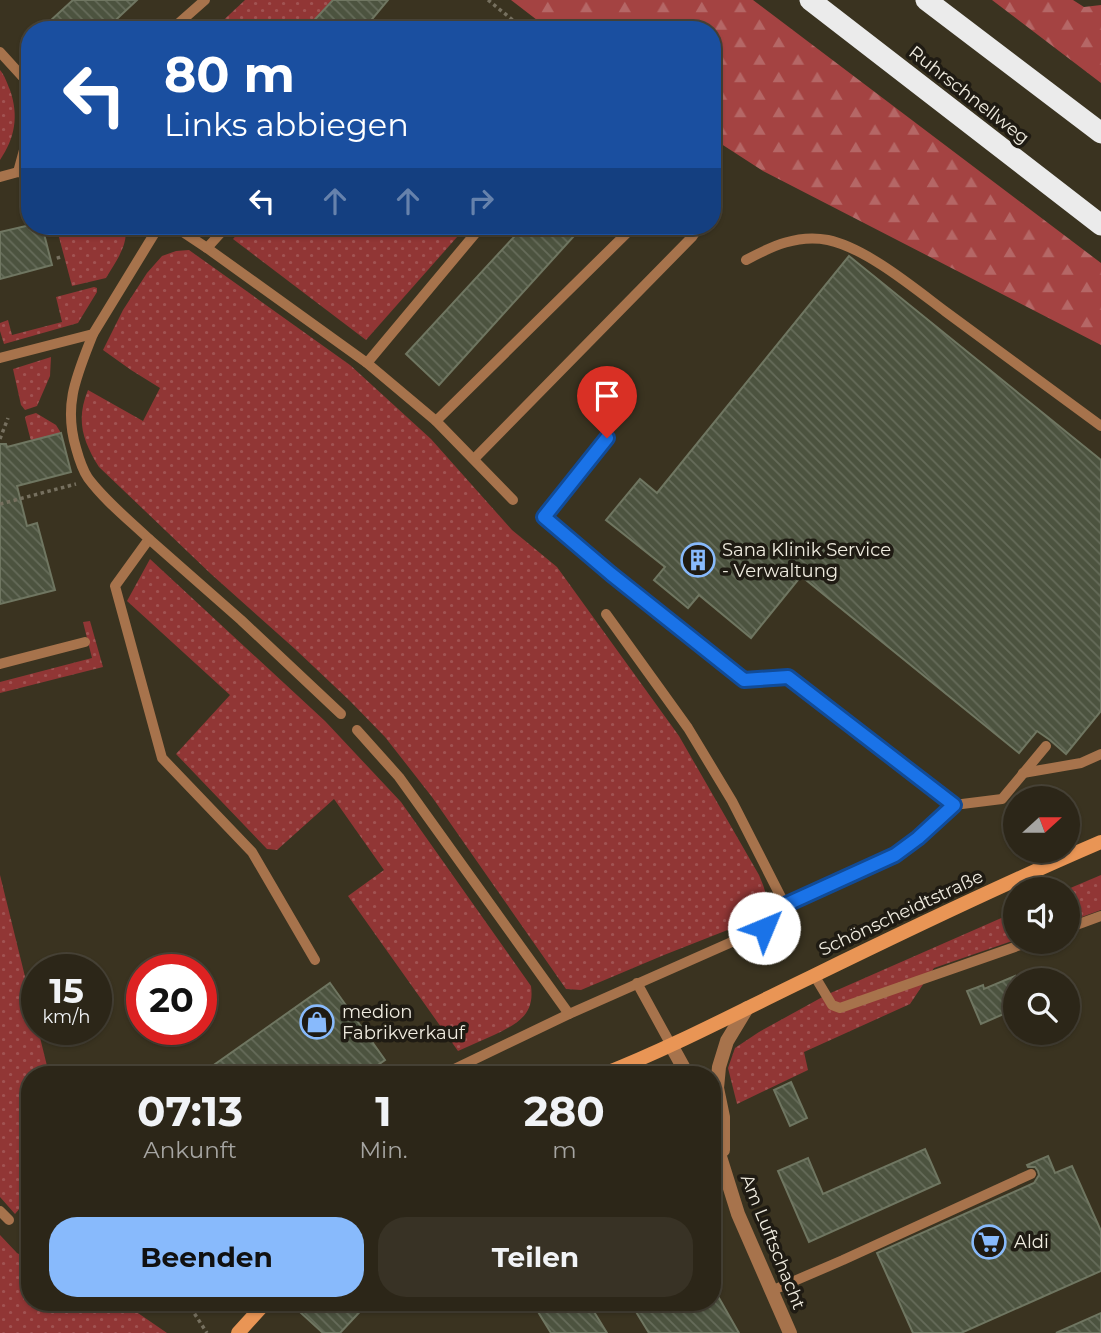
<!DOCTYPE html>
<html lang="de">
<meta charset="utf-8">
<style>
body{margin:0;font-family:Montserrat,sans-serif;background:#383225;color:#f1f3f6;height:100vh;display:flex;flex-direction:column;font-size:26px;white-space:nowrap}
*{box-sizing:border-box;margin:0}
p{font-size:23px;color:#a6a5a2}
.icon{flex:none;width:38px;height:38px;fill:none;stroke:currentColor;stroke-width:2;stroke-linecap:round;stroke-linejoin:round}
.map{position:relative;flex:1;overflow:hidden}
.panel{position:absolute;left:21px;top:1066px;width:700px;height:245px;display:flex;flex-direction:column;background:#2c2618;border-radius:28px;box-shadow:0 2px 5px #0004,0 0 0 2px #484337}
.panel>*{flex:none}
.top-card{position:absolute;left:21px;top:21px;width:700px;height:214px;border-radius:28px;box-shadow:0 2px 5px #0004,0 0 0 2px #484337;background:#1a4fa0;color:#fff;overflow:hidden}
.needle{width:46px;rotate:69deg}
.tools{position:absolute;left:1003px;top:786px;display:grid;gap:14px}
.tools a{display:grid;place-items:center;width:77px;height:77px;border-radius:50%;background:#2c2618;box-shadow:0 2px 5px #0004,0 0 0 2px #484337;font-size:35px}
.speed{position:absolute;left:21px;top:954px;display:flex;gap:14px;font-size:35px;font-weight:700;text-align:center}
.speed>*{display:grid;place-content:center;width:91px;height:91px;border-radius:50%;background:#2c2618;box-shadow:0 2px 5px #0004,0 0 0 2px #484337;line-height:1}
.speed small{font-size:18px;font-weight:400}
.speed .limit{border:10px solid #d22;background:#fff;color:#111}
.pin{position:absolute;display:grid;place-items:center;width:60px;height:60px;color:#fff;margin:-72px -30px;border-radius:50% 50% 50% 0;rotate:-45deg;box-shadow:0 0 7px #0007}
.pin .icon{rotate:45deg}
.me{position:absolute;width:77px;margin:-38px;rotate:45deg;stroke-linejoin:round;filter:drop-shadow(0 0 5px #0008)}
.turn{display:flex;align-items:center;gap:24px;height:147px;padding:0 28px;font-size:32px}
.turn .icon{width:91px;height:91px;stroke-width:2.5}
.turn b{display:block;font-size:49px;line-height:60px}
.lanes{display:flex;align-items:center;height:66px;padding:0 28px;background:#0003;justify-content:center;gap:35px;direction:ltr}
.lanes .off{opacity:.35}
.eta{display:flex;justify-content:space-evenly;align-items:center;height:119px;text-align:center}
.eta b{font-size:42px;font-weight:700;line-height:49px}
.cta{display:flex;gap:14px;margin-top:auto;padding:14px 28px}
.cta a{flex:1;height:80px;border-radius:28px;background:#88bafc;color:#111;font-size:28px;font-weight:700;line-height:80px;text-align:center}
.cta a+a{background:#383225;color:#f1f3f6}
.map>svg:first-child{display:block}
.grass{fill:url(#grass-dots)}
.forest{fill:url(#forest-firs)}
.building{fill:url(#building-back-hatch);stroke:#6f7661;stroke-width:2}
.lines{fill:none;stroke-linecap:round;stroke-linejoin:round}
.path{stroke:#76705f;stroke-width:3.5;stroke-dasharray:3.5 3.5;stroke-linecap:butt}
.lane{stroke:#a7734c;stroke-width:10}
.street{stroke:#a7734c;stroke-width:14}
.secondary{stroke:#e99555;stroke-width:14}
.highway{stroke:#ebebeb;stroke-width:21}
.route-casing{stroke:#114b97;stroke-width:18}
.route{stroke:#1a73e8;stroke-width:12}
.labels{text-anchor:middle;stroke-width:7;stroke-linejoin:round;paint-order:stroke}
.street-label{font-size:18px;fill:#f0ece0;stroke:#1f1b13}
.poi-label{font-size:18px;fill:#f0ece0;stroke:#1f1b13;text-anchor:start}
</style>
<div class="map">
<svg width="1101" height="1333" viewBox="0 0 1101 1333">
<defs>
<pattern id="grass-dots" width="8" height="8" patternUnits="userSpaceOnUse" patternTransform="scale(1.75)"><rect width="8" height="8" fill="#913635"/><path d="M2 2h.1M6 6h.1" fill="none" stroke="#a15352" stroke-width="1.8" stroke-linecap="round"/></pattern>
<pattern id="forest-firs" width="22" height="20" patternUnits="userSpaceOnUse" patternTransform="scale(1.75)"><rect width="22" height="20" fill="#a44342"/><path d="M5 1l3.5 6h-7zM16 11l3.5 6h-7z" fill="#b56766"/></pattern>
<pattern id="building-back-hatch" width="6" height="6" patternUnits="userSpaceOnUse" patternTransform="scale(1.75)"><rect width="6" height="6" fill="#4c533f"/><path d="M-1 5l2 2M0 0l6 6M5-1l2 2" fill="none" stroke="#666c5a"/></pattern>
</defs>
<rect width="100%" height="100%" fill="#3a3320"/>
<g class="grass">
<polygon points="245,0 333,0 305,30 213,30"/>
<path d="M0 70C5 76 7 83 10 90 19 116 15 138 0 160Z"/>
<path d="M56 226H125C129 245 116 261 106 278L72 286Z"/>
<polygon points="244,226 462,226 465,228 366,340 233,239"/>
<path d="M189 250 350 365 431 439 512 530 557 567 679 736 759 875C767 894 772 906 753 920L664 955 581 990 566 989 432 797 385 737 350 701 295 649 211 574 99 467C82 440 76 419 88 390L143 421 160 388 131 370 103 350 123 310 147 273 162 256 176 251Z"/>
<polygon points="94,287 97,288 97,292 78,323 4,344 0,331 0,323 8,320 12,335 62,322 56,297"/>
<polygon points="51,357 50,376 37,406 25,410 21,405 13,369"/>
<polygon points="36,413 56,425 61,433 31,441 25,418 26,416"/>
<path d="M150 559 325 721 401 802 531 986C535 1015 517 1024 494 1035 482 1040 470 1046 458 1051L348 896 384 870 334 799 277 850 267 849 176 754 230 695 127 601Z"/>
<polygon points="90,621 103,667 0,693 0,682 92,658 83,622"/>
<polygon points="0,875 49,1074 30,1074 30,1160 24,1171 30,1196 15,1214 0,1197"/>
<polygon points="1101,875 1101,910 1068,922 1068,889"/>
<polygon points="1015,912 1015,940 934,968 910,1004 804,1052 808,1070 737,1104 728,1068 735,1048 759,1032 826,995"/>
<polygon points="0,1235 17,1253 30,1260 30,1302 122,1302 167,1333 0,1333"/>
</g>
<g class="forest">
<polygon points="511,0 753,0 1101,263 1101,345 763,171 712,138 712,30 550,30"/>
<polygon points="992,0 1073,0 1084,7 1101,5 1101,83"/>
</g>
<g class="building">
<polygon points="73,0 137,0 105,30 58,30 50,21"/>
<polygon points="333,0 388,0 363,30 305,30"/>
<polygon points="26,226 42,226 52,265 0,279 0,232"/>
<polygon points="524,226 583,226 439,385 406,354"/>
<polygon points="849,256 1101,460 1101,711 1066,754 1050,740 1037,731 1019,753 801,576 751,638 699,595 688,608 654,580 665,567 606,520 640,479 657,493"/>
<polygon points="61,433 71,472 17,486 27,526 37,523 55,590 0,604 0,444 6,444 7,447"/>
<polygon points="1015,976 1015,1009 981,1024 967,991 983,985 984,989"/>
<polygon points="330,983 385,1060 365,1074 201,1074"/>
<polygon points="791,1082 807,1118 790,1126 774,1090"/>
<polygon points="925,1149 940,1183 809,1242 778,1171 808,1158 823,1194"/>
<polygon points="1048,1156 1055,1173 1072,1166 1101,1231 1101,1271 961,1333 913,1333 877,1253 1034,1183 1039,1175 1038,1171 1035,1167 1028,1167 1027,1165"/>
<polygon points="719,1298 739,1333 649,1333 630,1302 713,1302"/>
<polygon points="311,1302 369,1302 340,1333 323,1333 301,1313"/>
<polygon points="532,1302 588,1302 607,1333 551,1333"/>
<polygon points="1101,1313 1101,1333 1056,1333"/>
</g>
<g class="lines">
<g class="path">
<polyline points="488,0 525,30"/>
<polyline points="50,226 51,228"/>
<polyline points="58,256 59,260"/>
<polyline points="0,439 8,418"/>
<polyline points="0,504 76,484"/>
<polyline points="187,1302 207,1333"/>
</g>
<g class="lane">
<polyline points="171,30 205,0"/>
<polyline points="0,52 30,85"/>
<polyline points="18,172 30,128"/>
<polyline points="0,177 18,172 30,174"/>
<polyline points="174,226 207,248 367,363 436,421 513,500"/>
<polyline points="207,248 227,226"/>
<path d="M746 260C772 246 798 234 828 240 866 248 914 288 946 312 997 350 1049 388 1101 426"/>
<path d="M93 334C77 375 63 404 76 448 79 459 82 469 88 478 105 501 129 520 149 539L115 586 162 758 252 852 315 960"/>
<polyline points="0,358 93,334 159,226"/>
<polyline points="367,363 479,229 476,226"/>
<polyline points="436,421 634,226"/>
<polyline points="607,438 544,517 611,574 744,680 788,677 954,805"/>
<polyline points="474,459 692,237 699,226"/>
<polyline points="149,539 241,620 341,714"/>
<polyline points="606,614 688,728 732,801 785,905"/>
<polyline points="0,664 85,642"/>
<polyline points="357,730 399,777 569,1014"/>
<polyline points="1023,773 1081,763 1101,754"/>
<polyline points="1068,928 1101,916"/>
<polyline points="814,975 832,1005 840,1008 1029,942"/>
<polyline points="637,983 671,1045"/>
<polyline points="444,1074 569,1014 777,922 785,905 895,855 918,838 954,805 1002,799 1046,746"/>
<polyline points="0,1211 9,1220"/>
<polyline points="771,1291 843,1260 1031,1174"/>
</g>
<g class="street">
<polyline points="671,1045 687,1074"/>
<polyline points="712,1131 738,1214 790,1333"/>
<polyline points="723,1150 723,1117 717,1088 719,1067 727,1041 747,1008"/>
</g>
<g class="secondary">
<path d="M604 1074C675 1046 742 1010 811 977 907 930 1003 884 1101 842"/>
<polyline points="238,1333 266,1302"/>
</g>
<g class="highway">
<polyline points="810,0 1101,225"/>
<polyline points="926,0 1101,133"/>
</g>
</g>
<g class="lines">
<defs>
<polyline id="route" points="607,438 544,517 611,574 744,680 788,677 954,805 918,838 895,855 785,905 777,922 764,928"/>
</defs>
<use href="#route" class="route-casing"/>
<use href="#route" class="route"/>
</g>
<defs>
<symbol id="building-ring" viewBox="-11 -11 22 22"><circle r="9.5" fill="#1f1b13" stroke="#88bafc" stroke-width="1.5"/><path d="M-4-6H4V6H1V3H-1V6H-4ZM-2.5-4.3h1.7v1.8h-1.7ZM.8-4.3h1.7v1.8H.8ZM-2.5-1h1.7V.8h-1.7ZM.8-1h1.7V.8H.8Z" fill="#88bafc"/></symbol>
<symbol id="shop-ring" viewBox="-11 -11 22 22"><circle r="9.5" fill="#1f1b13" stroke="#88bafc" stroke-width="1.5"/><path d="M-5-2.5h2.3a2.7 3.5 0 0 1 5.4 0H5L5.5 6h-11ZM-1.5-2.5h3a1.5 2.3 0 0 0-3 0Z" fill="#88bafc"/></symbol>
<symbol id="supermarket-ring" viewBox="-11 -11 22 22"><circle r="9.5" fill="#1f1b13" stroke="#88bafc" stroke-width="1.5"/><path d="M-6-5.5h2.5l.6 2H6L4.5 2H-2.5L-4.4-4H-6ZM-1.5 3.2a1.3 1.3 0 1 0 .1 0ZM3 3.2a1.3 1.3 0 1 0 .1 0Z" fill="#88bafc"/></symbol>
</defs>
<g fill-rule="evenodd">
<use href="#building-ring" x="679" y="541" width="38" height="38"/>
<use href="#shop-ring" x="298" y="1003" width="38" height="38"/>
<use href="#supermarket-ring" x="970" y="1223" width="38" height="38"/>
</g>
<g class="labels">
<g class="street-label">
<text transform="translate(969 95) rotate(38)" y="6">Ruhrschnellweg</text>
<text transform="translate(901 913) rotate(-25)" y="6">Schönscheidtstraße</text>
<text transform="translate(773 1242) rotate(68)" y="6">Am Luftschacht</text>
</g>
<g class="poi-label">
<text x="722" y="556">Sana Klinik Service<tspan x="722" dy="21">- Verwaltung</tspan></text>
<text x="342" y="1018">medion<tspan x="342" dy="21">Fabrikverkauf</tspan></text>
<text x="1014" y="1248">Aldi</text>
</g>
</g>
</svg>
<div class="tools">
<a><svg class="needle" viewBox="-14 -14 28 28"><path d="M0-13l5 13h-10z" fill="#e53935"/><path d="M0 13l5-13h-10z" fill="#a6a5a2"/></svg></a>
<a><svg class="icon" aria-label="sound" viewBox="0 0 24 24"><path d="M4 9h4l5-4v14l-5-4H4zM17 9q2 3 0 6"/></svg></a>
<a><svg class="icon" aria-label="search" viewBox="0 0 24 24"><circle cx="10" cy="10" r="6"/><path d="M15 15l6 6"/></svg></a>
</div>
<div class="speed"><div>15<small>km/h</small></div><div class="limit">20</div></div>
<div class="pin" style="left:607px;top:438px;background:#d93025"><svg class="icon" aria-label="arrive" viewBox="0 0 24 24"><path d="M6 21V4h12l-3 4 3 4H6"/></svg></div>
<svg class="me" style="left:764px;top:928px" viewBox="-20 -20 40 40"><circle r="19" fill="#fff"/><path d="M0-13L10 11 0 6-10 11z" fill="#1a73e8"/></svg>
<div class="top-card">
<div class="turn"><svg class="icon" aria-label="left" viewBox="0 0 24 24"><path d="M17 20v-9H6M10 6l-5 5 5 5"/></svg><div><b>80 m</b>Links abbiegen</div></div>
<div class="lanes"><svg class="icon" aria-label="left" viewBox="0 0 24 24"><path d="M17 20v-9H6M10 6l-5 5 5 5"/></svg><svg class="icon off" aria-label="ahead" viewBox="0 0 24 24"><path d="M12 20V5M6 11l6-6 6 6"/></svg><svg class="icon off" aria-label="ahead" viewBox="0 0 24 24"><path d="M12 20V5M6 11l6-6 6 6"/></svg><svg class="icon off" aria-label="right" viewBox="0 0 24 24"><path d="M7 20v-9h11M14 6l5 5-5 5"/></svg></div>
</div>
<section class="panel">
<div class="eta">
<div><b>07:13</b><p>Ankunft</p></div>
<div><b>1</b><p>Min.</p></div>
<div><b>280</b><p>m</p></div>
</div>
<div class="cta"><a>Beenden</a><a>Teilen</a></div>
</section>
</div>
